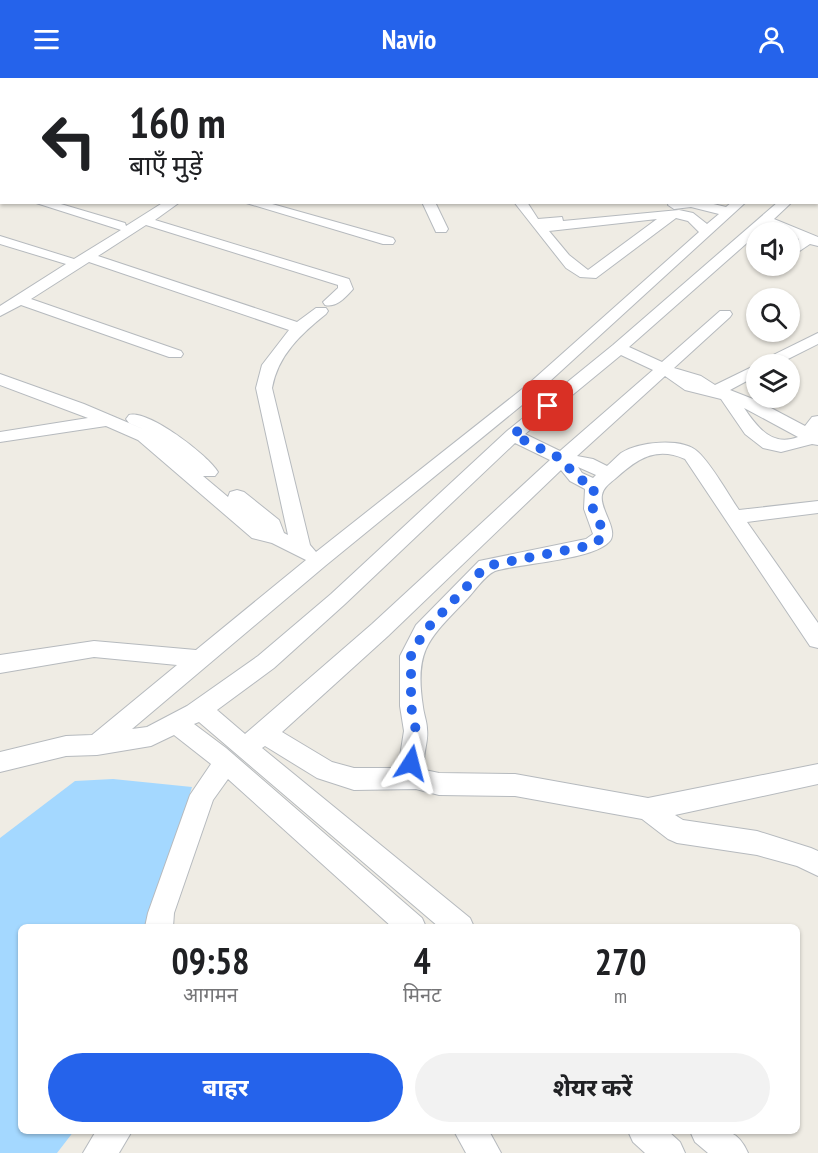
<!DOCTYPE html>
<html lang="hi">
<meta charset="utf-8">
<style>
body{margin:0;font-family:"PT Sans Narrow","Noto Sans Devanagari",sans-serif;background:#f2f2f2;color:#202124;height:100vh;display:flex;flex-direction:column;font-size:22px;white-space:nowrap}
*{box-sizing:border-box;margin:0}
p{font-size:20px;color:#757577}
.icon{flex:none;width:33px;height:33px;fill:none;stroke:currentColor;stroke-width:2;stroke-linecap:round;stroke-linejoin:round}
.map{position:relative;flex:1;overflow:hidden}
.side{position:absolute;left:18px;top:846px;width:782px;height:210px;display:flex;flex-direction:column;background:#fff;border-radius:9px;box-shadow:0 2px 4px #0004}
.side>*{flex:none}
.guide{position:absolute;left:0px;top:0px;width:819px;height:126px;box-shadow:0 2px 4px #0004;background:#fff;color:#202124;overflow:hidden}
.controls{position:absolute;left:746px;top:144px;display:grid;gap:12px}
.controls a{display:grid;place-items:center;width:54px;height:54px;border-radius:50%;background:#fff;box-shadow:0 2px 4px #0004;font-size:30px}
.pin{position:absolute;display:grid;place-items:center;width:51px;height:51px;color:#fff;margin:-26px;border-radius:12px;box-shadow:0 3px 9px #0006}
.me{position:absolute;width:66px;margin:-33px;rotate:9deg;stroke-linejoin:round;filter:drop-shadow(0 0 4px #0008)}
.turn{display:flex;align-items:center;gap:21px;height:126px;padding:0 30px;font-size:27px}
.turn .icon{width:78px;height:78px;stroke-width:2.5}
.turn b{display:block;font-size:42px;line-height:51px}
.eta{display:flex;justify-content:space-evenly;align-items:center;height:102px;text-align:center}
.eta b{font-size:36px;font-weight:700;line-height:42px}
.cta{display:flex;gap:12px;margin-top:auto;padding:12px 30px}
.cta a{flex:1;height:69px;border-radius:36px;background:#2563eb;color:#fff;font-size:24px;font-weight:700;line-height:69px;text-align:center}
.cta a+a{background:#f2f2f2;color:#202124}
header{display:flex;justify-content:space-between;align-items:center;height:78px;padding:0 30px;background:#2563eb;color:#fff;font-size:27px;font-weight:700}
.map>svg:first-child{display:block}
.water{fill:#a4d8ff}
.lines{fill:none;stroke-linecap:round;stroke-linejoin:round}
.minor-casing{stroke:#b6babe;stroke-width:2}
.minor{fill:#fff;fill-rule:evenodd}
.route{stroke:#2563eb;stroke-width:10;stroke-dasharray:0 18}
</style>
<header><svg class="icon" aria-label="menu" viewBox="0 0 24 24"><path d="M4 6h16M4 12h16M4 18h16"/></svg>Navio<svg class="icon" aria-label="person" viewBox="0 0 24 24"><circle cx="12" cy="8" r="4"/><path d="M4 21q1-7 8-7t8 7"/></svg></header>
<div class="map">
<svg width="818" height="1075" viewBox="0 0 818 1075">
<rect width="100%" height="100%" fill="#efece4"/>
<polygon class="water" points="113,701 192,709 149,849 21,849 21,1053 74,1053 57,1075 0,1075 0,760 75,703"/>
<g class="lines">
<defs>
<g id="minor">
<rect x="38" y="0" width="10" height="2"/>
<rect x="54" y="0" width="10" height="2"/>
<polygon points="143,0 153,0 142,2"/>
<polygon points="189,0 204,0 205,2 190,2"/>
<polygon points="327,0 338,0 326,2"/>
<polygon points="349,0 361,0 348,2"/>
<polygon points="383,0 394,0 382,2"/>
<polygon points="438,0 449,0 437,2"/>
<polygon points="529,0 540,0 528,2"/>
<rect x="0" y="5" width="2" height="6"/>
<rect x="0" y="34" width="2" height="7"/>
<polygon points="0,69 2,70 2,77 0,77"/>
<path d="M33 124H54L125 145 126 148 164 124H180L155 142 349 201 353 211C346 219 336 230 325 227L323 224 338 210V207L146 147 98 178 297 244 316 230H326L328 233 326 236C301 256 278 277 272 310L310 467 316 474 526 308 699 154 688 143 676 140 596 200 580 199 566 190 514 124H527L538 141 562 139 563 143 679 132 693 135 707 146 719 136 691 129 674 131 668 127 669 124H705L726 129 732 124H746L538 314 325 488 132 651 147 649 187 628 258 578 331 516 507 353 613 267 778 124H792L774 141 818 159V168L810 166 789 180V169L799 161 789 157V154L767 148 756 154V157L629 269 662 284 720 233H730L732 236 730 239 674 290 701 298 715 307 756 287V298L730 312 758 323 805 348 812 339 818 338V367L812 366 781 374 763 370 745 356 721 321 685 312 665 298 577 378 593 381 607 388C612 384 616 379 621 375 638 364 682 359 698 374 712 387 728 416 739 432L818 423V435L747 444 818 545V570L810 568 685 381C656 368 637 381 616 400 610 405 603 410 602 417 599 431 620 453 609 464 592 482 522 485 495 493 485 497 474 514 466 522 429 561 414 571 423 629 424 637 427 644 427 651 429 665 421 678 425 692L439 695 515 696 648 720 818 686V706L675 737 683 742 757 753 811 770 818 773V798L797 788 757 777 677 765 668 761 642 741 515 718 439 717 416 711 354 712 317 700 265 668 262 670 470 840 474 849H439L199 644 194 646 226 670 422 840 426 849H392L228 701 213 722 174 835 173 849H145L148 835 190 717 211 686 174 657 151 668 97 677 66 678 0 694V674L66 658 92 657 177 587 94 579 0 595V577L94 563 196 572 306 482 272 465 252 460 138 362 106 348 0 364V354L88 340 0 307V296L84 326 150 354 163 365 150 354 129 345 126 341 129 337C149 332 208 377 218 394L215 398H203L228 419 230 414 237 412 244 414 279 442 284 455 288 457 256 310 262 287 289 252 89 184 31 221 181 273 183 276 181 279H169L21 227 0 238V228L66 186 0 166V158L74 181 121 152ZM657 141 588 192 569 177 549 153ZM621 277 653 292 560 373 525 356ZM744 330 746 331 798 359C772 369 758 350 744 330ZM515 365 550 382 372 546 245 656 217 632 274 590 345 526ZM578 389 596 397 593 400 582 395ZM561 392 570 403 585 411 584 431 593 456 586 461 479 483 416 547 400 578V628L404 653 399 685 401 690H354L332 684 282 654 388 558Z"/>
<polygon points="243,124 265,124 393,160 395,163 393,166 383,166"/>
<polygon points="422,124 435,124 448,151 446,154 436,154"/>
<polygon points="766,188 782,188 770,195 763,191"/>
<polygon points="818,255 818,266 778,286 759,286 761,283"/>
<polygon points="96,1053 132,1053 119,1075 83,1075"/>
<polygon points="454,1053 489,1053 501,1075 466,1075"/>
<polygon points="628,1053 668,1053 680,1064 685,1075 645,1075 633,1064"/>
<path d="M690 1053C717 1053 736 1046 748 1075H708L695 1064Z"/>
</g>
</defs>
<use href="#minor" class="minor-casing"/>
<use href="#minor" class="minor"/>
</g>
<g class="lines">
<path class="route" d="M411 685 416 653 411 628V578L424 554 486 488 592 467 603 459C603 440 585 435 595 409L576 399 562 381 513 357 548 328"/>
</g>
</svg>
<div class="controls">
<a><svg class="icon" aria-label="sound" viewBox="0 0 24 24"><path d="M4 9h4l5-4v14l-5-4H4zM17 9q2 3 0 6"/></svg></a>
<a><svg class="icon" aria-label="search" viewBox="0 0 24 24"><circle cx="10" cy="10" r="6"/><path d="M15 15l6 6"/></svg></a>
<a><svg class="icon" aria-label="layers" viewBox="0 0 24 24"><path d="M12 4l9 5-9 5-9-5zM3 14l9 5 9-5"/></svg></a>
</div>
<div class="pin" style="left:548px;top:328px;background:#d93025"><svg class="icon" aria-label="arrive" viewBox="0 0 24 24"><path d="M6 21V4h12l-3 4 3 4H6"/></svg></div>
<svg class="me" style="left:411px;top:685px" viewBox="-20 -20 40 40"><path d="M0-17L14 15 0 8-14 15z" fill="#2563eb" stroke="#fff" stroke-width="4"/></svg>
<div class="guide">
<div class="turn"><svg class="icon" aria-label="left" viewBox="0 0 24 24"><path d="M17 20v-9H6M10 6l-5 5 5 5"/></svg><div><b>160 m</b>बाएँ मुड़ें</div></div>
</div>
<section class="side">
<div class="eta">
<div><b>09:58</b><p>आगमन</p></div>
<div><b>4</b><p>मिनट</p></div>
<div><b>270</b><p>m</p></div>
</div>
<div class="cta"><a>बाहर</a><a>शेयर करें</a></div>
</section>
</div>
